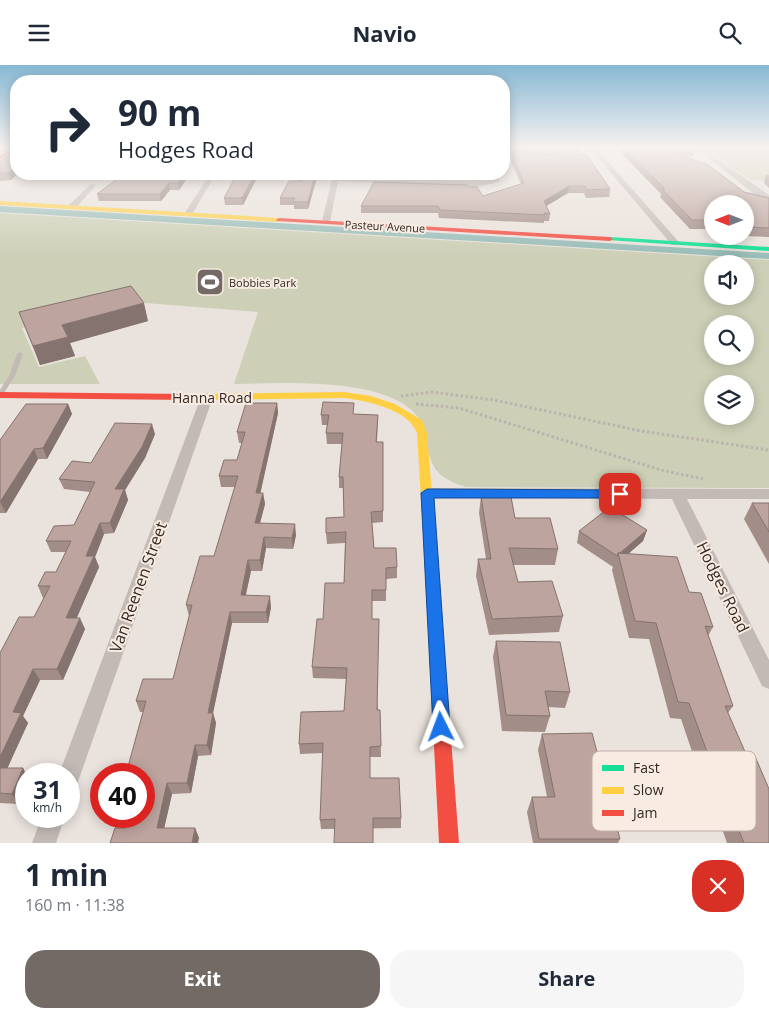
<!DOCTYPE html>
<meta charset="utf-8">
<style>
body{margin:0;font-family:"Open Sans",sans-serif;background:#f6f6f7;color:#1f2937;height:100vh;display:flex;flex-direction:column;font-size:19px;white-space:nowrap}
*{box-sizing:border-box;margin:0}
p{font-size:16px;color:#747a83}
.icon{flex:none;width:28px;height:28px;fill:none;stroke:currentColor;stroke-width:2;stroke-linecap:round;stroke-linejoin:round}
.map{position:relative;height:778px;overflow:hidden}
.side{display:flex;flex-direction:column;background:#fff;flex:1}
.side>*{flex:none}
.banner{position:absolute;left:10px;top:10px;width:500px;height:105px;border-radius:20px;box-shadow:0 2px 12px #0003;background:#fff;color:#1f2937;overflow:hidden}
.needle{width:32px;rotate:270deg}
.controls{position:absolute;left:704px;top:130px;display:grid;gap:10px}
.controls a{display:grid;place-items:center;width:50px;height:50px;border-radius:50%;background:#fff;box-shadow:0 2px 12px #0003;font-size:25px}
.speed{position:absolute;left:15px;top:698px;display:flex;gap:10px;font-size:25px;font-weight:700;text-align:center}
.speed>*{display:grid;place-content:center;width:65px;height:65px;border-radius:50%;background:#fff;box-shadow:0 2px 12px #0003;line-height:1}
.speed small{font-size:12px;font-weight:400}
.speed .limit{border:8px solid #d22;background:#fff;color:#111}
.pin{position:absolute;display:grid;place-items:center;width:42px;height:42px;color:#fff;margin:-21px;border-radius:10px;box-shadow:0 2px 8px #0006}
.me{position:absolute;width:55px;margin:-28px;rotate:357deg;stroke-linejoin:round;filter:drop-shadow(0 0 4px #0008)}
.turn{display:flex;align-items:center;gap:18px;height:105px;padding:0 25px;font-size:22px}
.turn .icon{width:65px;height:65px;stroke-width:2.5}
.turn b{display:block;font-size:35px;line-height:42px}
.round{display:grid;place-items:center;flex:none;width:52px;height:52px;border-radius:20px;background:#f6f6f7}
.summary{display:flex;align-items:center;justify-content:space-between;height:85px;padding:0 25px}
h1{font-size:30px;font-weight:700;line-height:38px}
.action{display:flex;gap:10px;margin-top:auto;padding:10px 25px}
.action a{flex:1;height:58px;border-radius:20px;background:#736965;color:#fff;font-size:20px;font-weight:700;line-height:58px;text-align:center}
.action a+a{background:#f6f6f7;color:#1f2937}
header{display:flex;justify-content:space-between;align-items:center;height:65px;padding:0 25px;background:#fff;font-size:22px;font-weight:700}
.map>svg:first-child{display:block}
</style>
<header><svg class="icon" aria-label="menu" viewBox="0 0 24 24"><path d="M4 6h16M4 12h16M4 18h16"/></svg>Navio<svg class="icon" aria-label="search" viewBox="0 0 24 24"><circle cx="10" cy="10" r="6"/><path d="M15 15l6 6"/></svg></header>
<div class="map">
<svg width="769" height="778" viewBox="0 0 769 778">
<rect width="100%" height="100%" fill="#eae2dc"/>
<path fill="#cdcfb6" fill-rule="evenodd" d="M704,82H769V116L750,115Z
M342,109H493L494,115L482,119L356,113Z
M0,148L769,195V423L466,422C432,411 433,402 423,370C422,365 421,356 418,352C388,311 280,318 234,319L258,247L133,237L22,263L39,302L85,291L100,319H0ZM712,199H745V231H712ZM712,259H745V291H712ZM712,319H745V351H712Z"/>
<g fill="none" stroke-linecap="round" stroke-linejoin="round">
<path fill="#99bdb8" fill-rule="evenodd" d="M0,141L769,188V194L0,147Z"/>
<path stroke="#bcb3ae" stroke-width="3" stroke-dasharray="2.5 2.5" stroke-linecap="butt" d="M401,331L432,327L494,335L641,366L769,385
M416,339L459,343L661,405L704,414"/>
<path fill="#c3bab6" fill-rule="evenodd" d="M20,287L23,289L15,311L2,331L0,332V325L9,311L17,289Z"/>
<path fill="#c3bab6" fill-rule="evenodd" d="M589,82H595L678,176V180H672Z
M695,82H701L769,130V135L754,129Z
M529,90L531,93L504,95V91Z
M210,109H216L191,151H185L184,149Z
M333,109H339V112L477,118L493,115V109H499V117L477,122L338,116L330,157L326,159L322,157Z
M91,119L96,120L75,144H69V140Z
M207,328L213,332L80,711L77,719L69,722V709H59L201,332Z
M427,423L769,424V434H687L769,595V624L762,621L672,434L422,432L420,428L422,424Z
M42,751H65L56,778H32Z"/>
<path fill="#16e098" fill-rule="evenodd" d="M610,172L769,182V186L608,175V173Z"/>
<path fill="#ffcf43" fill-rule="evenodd" d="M0,136L279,153L282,155L279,157L0,140Z
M344,327L371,331L395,339L422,355L427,368L435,466L434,469H424L423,466L417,368C408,344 367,336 344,333L189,335L184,332L189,329Z"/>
<path fill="#f24e42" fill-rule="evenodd" d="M13,82H16V84L0,95V91Z
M279,153L610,172L613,174L610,176L277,156L276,155Z
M0,327L189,329L194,332L189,335L0,333Z
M429,461L434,463L435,466L459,778H439L423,466L424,463Z"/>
</g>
<path fill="#a38d88" d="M504,82H580L579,88L508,89L505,86H504Z
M616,82H692L695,84L693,91H685L744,127L769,133V172L745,171V139H712V164H690L660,132L661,129L617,84Z
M11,89V115L0,116V97Z
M512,90L610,124L609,132L586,133L584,128H568L546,141L550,149L549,156H544V158L439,153L438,148H361V141L468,122L483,131L521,119L511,97Z
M57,109H190L179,125H170L161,136H99L97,129L121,111L58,112Z
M259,109L243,140H225L224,133Z
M296,109H318L308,144H294V140H280V133L299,116Z
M766,110H769V123L764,118Z
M19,247L148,256L70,278L75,291L40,300Z
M277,338L278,348L260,428H263L265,439L260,458L296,470L293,484L266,483L262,506H251L246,530L271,542L268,558H232L213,648L216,658L211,690L198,691L191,728L172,729L164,763H195L199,773L125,763L144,751L143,647H140L136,636L173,614L189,551L186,540L214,491L235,422H221L219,411L237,395L242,378H239L237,367Z
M68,339L72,349L47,394H38L6,448H0V375Z
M321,350H378L377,377H383V457L372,458L374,483L397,502V513L386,514V536H372V554L378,645H380L381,692H370V713L401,753V763L321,764L320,755L323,688L300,689L299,679L344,646L346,614L313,613L312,602L323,554L344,518L345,478L327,479L326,468L344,452L343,423H339V412L342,379H327L326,368L327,360H322Z
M155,369L145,393L125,425L128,435L114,468L104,469L95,492L99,502L76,553L85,564L63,615H40L23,651L28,658L7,703H23L26,709V722L19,739L0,738V588L34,552L45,533H43L38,521L56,507L66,487H51L46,476L74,460L90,427L64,424L59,414L91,398Z
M481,432L515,453L558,484L555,500H513L518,517L563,551L559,567L489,570L476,511L478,494H486L479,448Z
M752,438H769V499L744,454Z
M647,465L643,476L628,489L689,527L713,562L708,571L733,641L728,648L769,778H727L720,758H703L693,726L701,713L681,654L670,653L649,574L629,573L612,505L613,502L577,478L579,466Z
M496,576L570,627L565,643L548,642L550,651L545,667L502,666L493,592Z
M542,669L620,774L618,778H533L527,747L532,732H547L538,685Z"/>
<path fill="#84736f" d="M16,102V109H18L11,115L8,108Z
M184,109H190L179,125L178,118Z
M255,109H259L243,140L242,133Z
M315,109H318L308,144V137Z
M169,118L170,125L161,136L160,129Z
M569,121L568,128L543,143L544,136Z
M144,238L148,256L70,278L75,291L40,300L33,281L62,260Z
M277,338L278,348L258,439L256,428Z
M68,339L72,349L47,394L43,383Z
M152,359L155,369L145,393L125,425L128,435L114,468L110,458L115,424Z
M34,384L38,394L6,448L0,437Z
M263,428L265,439L257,469L255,458Z
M100,458L104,469L95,492L99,502L72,564L66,553L86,491Z
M295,459L296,470L293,484L292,473Z
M647,465L643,476L620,496L618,490Z
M264,472L266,483L262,506L260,495Z
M248,495L251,506L243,541L241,530Z
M270,531L271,542L268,558L266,547Z
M230,547L232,558L213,648L216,658L211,690L207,680L208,648Z
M80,553L85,564L63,615L57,604Z
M33,604L40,615L23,651L28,658L3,713L0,709V692L13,647Z
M195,680L198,691L191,728L187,718Z
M23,703L26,709V722L19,739L12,729Z
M167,718L172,729L162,773L157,763Z
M195,763L199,773L198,778H192Z"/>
<path fill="#bda49e" stroke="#84736f" d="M508,82H580L509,83Z
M622,82H692L695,84L667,85L708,100L744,127L769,133V163L745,162V139H712V155H692L662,124H665Z
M11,89H16V102L8,108H0V97Z
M586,89L610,124L587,125L585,121H569L544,136L550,149L544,148L545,150L440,145L438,141H361L374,117L467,120L468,122H477L483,131L524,118L512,90Z
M124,109H184L178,118H169L160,129H97Z
M237,109H255L242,133H224Z
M299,109H315L308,137H293L295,133H280L289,116H302Z
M131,221L144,238L62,260L68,272L33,281L19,247Z
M323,337L354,338L353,349L378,350L376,377H383V446L371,447L374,483H396L397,502L386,503V525H372V554H379L377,645H380L381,681L370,682V713H399L401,753H373V778H334L335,754L320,755L323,678L299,679L301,647L344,646L347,603L312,602L317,554H323L325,518H344L346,467L326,468V453L344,452L343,412H339L343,368H326L329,350H321Z
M246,338H277L256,428H263L255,458L295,459L292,473L264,472L260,495H248L241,530L270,531L266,547H230L208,648H213L207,680H195L187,718H167L157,763H195L192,778H110L115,763H125L128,751H144V709H126L146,636H136L143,614H173L192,540H186L200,491H214L238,411H219L224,395H237L245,367H237Z
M26,339H68L43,383L34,384L0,437V375Z
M115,358L152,359L142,382L115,424H124L110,458H100L86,491H94L66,553H80L57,604H33L13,647L21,648L0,692V588L19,552H34L50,521H38L45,507H56L71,476H46L54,461L74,460L95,417L59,414L72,396L91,398Z
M481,432H511L515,453H550L558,484L509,483L518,517L552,516L563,551L492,554L478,494H491Z
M752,438H769V467Z
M610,442L647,465L620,488H618L617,491L579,466Z
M618,488L677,492L689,527L701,528L713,562L705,561L733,641H725L746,689H754L769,724V778H744L730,743H714L702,711H716L689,638L678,637L656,558L635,556Z
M496,576L560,577L570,627L545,626L550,651L506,650Z
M592,668L620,774H539L532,732H555L542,669Z
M0,703H23L12,729L0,728Z"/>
<linearGradient id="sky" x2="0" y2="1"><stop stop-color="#88b8d5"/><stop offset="0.43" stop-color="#f6f2ef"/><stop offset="1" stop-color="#f6f2ef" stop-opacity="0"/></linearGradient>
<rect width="769" height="191" fill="url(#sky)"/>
<path fill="#1a73e8" stroke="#114b97" d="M427,424L620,425L626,429L620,433H434L450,662L447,667L441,670L435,667L433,662L421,428Z"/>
<defs>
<g id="stadium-square" transform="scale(1.4375)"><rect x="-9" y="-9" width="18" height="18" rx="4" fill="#736965" stroke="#f8ece2"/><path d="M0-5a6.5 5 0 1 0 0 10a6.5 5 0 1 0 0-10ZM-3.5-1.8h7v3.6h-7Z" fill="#fff"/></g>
</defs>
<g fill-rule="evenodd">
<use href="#stadium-square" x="210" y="217"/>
</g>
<g text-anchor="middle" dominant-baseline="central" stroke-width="4" stroke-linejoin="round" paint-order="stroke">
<g font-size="11" fill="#332825" stroke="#f8ece2">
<text transform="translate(385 161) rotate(3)">Pasteur Avenue</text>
</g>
<g font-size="11" fill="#332825" stroke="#f8ece2" text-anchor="start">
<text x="229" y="217">Bobbies Park</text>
</g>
<g font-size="14" fill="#332825" stroke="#f8ece2">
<text x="212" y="332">Hanna Road</text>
</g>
<g font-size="16" fill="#332825" stroke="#f8ece2">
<text transform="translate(138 522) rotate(-70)">Van Reenen Street</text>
<text transform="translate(723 522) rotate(64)">Hodges Road</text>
</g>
</g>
<rect x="592" y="686" width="164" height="80" rx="8" fill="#f8ece2" stroke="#bdb1a9" stroke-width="1"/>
<rect x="602" y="700" width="22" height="6" fill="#16e098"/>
<rect x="602" y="722" width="22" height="7" fill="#ffcf43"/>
<rect x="602" y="745" width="22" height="6" fill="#f24e42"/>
<g font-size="14" fill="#332825">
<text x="633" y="708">Fast</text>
<text x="633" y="730">Slow</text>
<text x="633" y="753">Jam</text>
</g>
</svg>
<div class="controls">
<a><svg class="needle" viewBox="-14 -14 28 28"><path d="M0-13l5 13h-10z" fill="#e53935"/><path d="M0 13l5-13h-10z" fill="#747a83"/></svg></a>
<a><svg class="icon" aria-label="sound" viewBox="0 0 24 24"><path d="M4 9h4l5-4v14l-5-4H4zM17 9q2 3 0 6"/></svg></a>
<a><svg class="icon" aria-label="search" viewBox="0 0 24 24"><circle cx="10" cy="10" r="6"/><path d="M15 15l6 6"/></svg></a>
<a><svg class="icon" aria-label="layers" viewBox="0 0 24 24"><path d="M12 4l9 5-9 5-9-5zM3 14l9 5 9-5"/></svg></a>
</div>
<div class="speed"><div>31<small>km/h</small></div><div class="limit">40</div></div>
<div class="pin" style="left:620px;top:429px;background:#d93025"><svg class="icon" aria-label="arrive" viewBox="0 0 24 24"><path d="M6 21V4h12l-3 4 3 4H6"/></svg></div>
<svg class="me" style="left:441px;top:662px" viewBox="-20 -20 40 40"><path d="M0-17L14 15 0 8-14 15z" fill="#1a73e8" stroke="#fff" stroke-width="4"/></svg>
<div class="banner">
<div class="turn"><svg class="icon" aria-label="right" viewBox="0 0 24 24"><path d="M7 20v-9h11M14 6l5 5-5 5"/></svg><div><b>90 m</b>Hodges Road</div></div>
</div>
</div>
<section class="side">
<div class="summary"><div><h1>1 min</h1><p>160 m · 11:38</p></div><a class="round" style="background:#d93025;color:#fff"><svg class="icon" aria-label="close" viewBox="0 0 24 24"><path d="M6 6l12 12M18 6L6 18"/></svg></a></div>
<div class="action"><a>Exit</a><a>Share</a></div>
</section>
